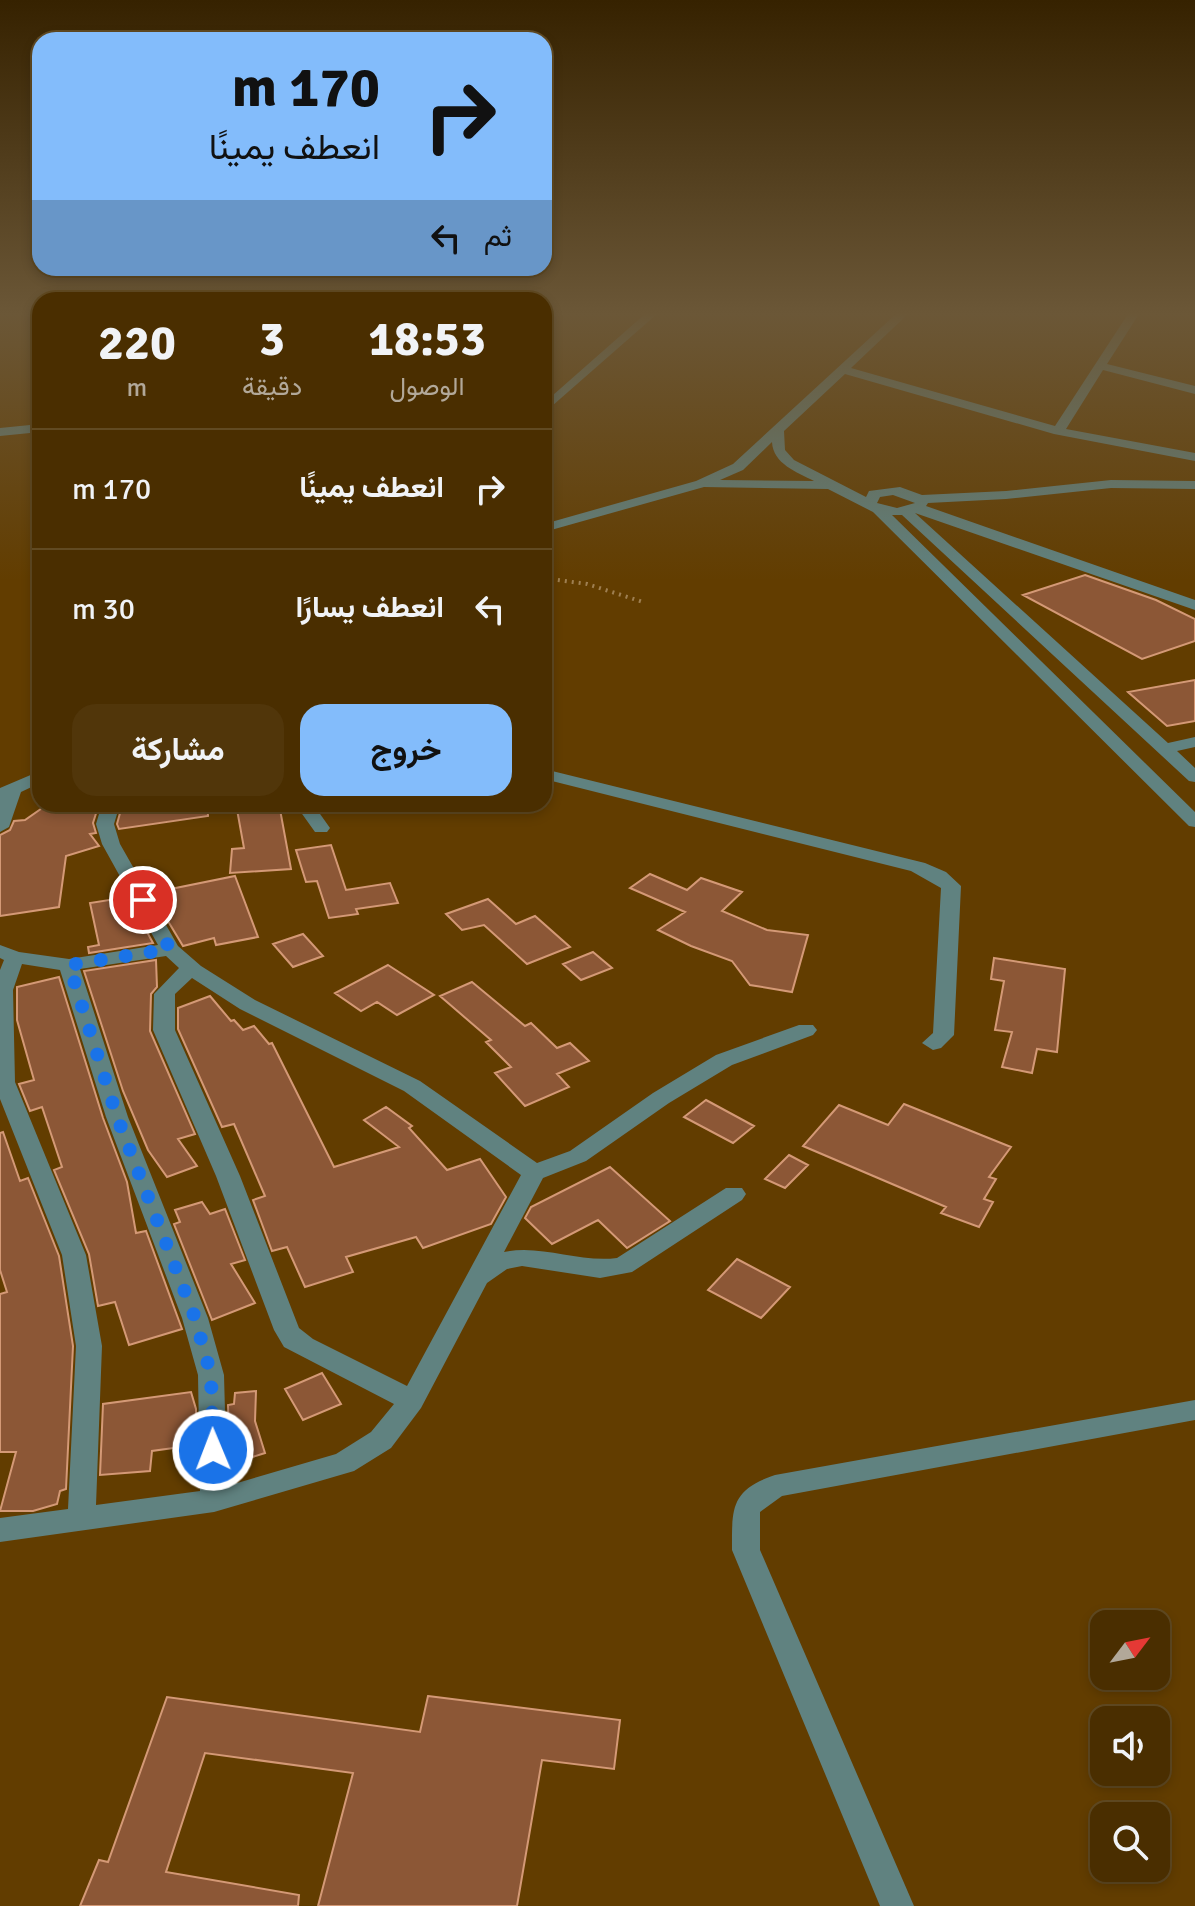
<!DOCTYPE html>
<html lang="ar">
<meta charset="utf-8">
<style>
body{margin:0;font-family:Signika,Vazirmatn,sans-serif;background:#51360a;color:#f1f3f6;direction:rtl;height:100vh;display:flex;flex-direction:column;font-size:30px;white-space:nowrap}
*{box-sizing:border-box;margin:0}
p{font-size:26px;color:#b2a899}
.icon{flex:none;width:44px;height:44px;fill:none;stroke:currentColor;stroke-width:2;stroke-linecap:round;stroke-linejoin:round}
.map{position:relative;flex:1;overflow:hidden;direction:ltr}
.side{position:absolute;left:32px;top:292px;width:520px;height:520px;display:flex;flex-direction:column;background:#4a2e00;border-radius:24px;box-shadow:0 4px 12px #0003,0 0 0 2px #614a22;direction:rtl}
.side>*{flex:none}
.banner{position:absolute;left:32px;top:32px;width:520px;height:244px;border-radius:24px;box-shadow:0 4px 12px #0003,0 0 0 2px #614a22;direction:rtl;background:#83bcfb;color:#111;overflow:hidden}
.needle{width:52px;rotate:58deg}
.buttons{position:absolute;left:1090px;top:1610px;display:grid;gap:16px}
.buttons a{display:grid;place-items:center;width:80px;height:80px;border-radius:16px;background:#4a2e00;box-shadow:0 4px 12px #0003,0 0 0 2px #614a22;font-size:40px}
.pin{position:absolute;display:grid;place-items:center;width:68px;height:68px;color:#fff;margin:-34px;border:4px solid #fff;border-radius:50%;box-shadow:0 2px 8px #0007}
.me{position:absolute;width:88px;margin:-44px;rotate:359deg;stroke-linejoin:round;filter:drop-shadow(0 0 6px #0008)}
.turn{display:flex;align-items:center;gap:28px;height:168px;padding:0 40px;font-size:36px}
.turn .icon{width:104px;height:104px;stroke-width:2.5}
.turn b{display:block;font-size:56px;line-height:68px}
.then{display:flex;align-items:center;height:76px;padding:0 40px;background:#0003;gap:16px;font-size:30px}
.eta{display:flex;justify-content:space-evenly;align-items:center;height:136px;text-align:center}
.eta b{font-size:48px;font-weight:700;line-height:56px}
.button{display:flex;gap:16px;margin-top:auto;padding:16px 40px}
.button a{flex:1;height:92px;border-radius:24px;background:#83bcfb;color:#111;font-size:32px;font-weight:700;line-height:92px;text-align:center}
.button a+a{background:#51360a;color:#f1f3f6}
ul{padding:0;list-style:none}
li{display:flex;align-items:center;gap:24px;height:120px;padding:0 40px;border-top:2px solid #614a22}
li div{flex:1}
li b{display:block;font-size:30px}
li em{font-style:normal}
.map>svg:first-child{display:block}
</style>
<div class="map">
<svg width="1195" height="1906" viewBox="0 0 1195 1906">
<rect width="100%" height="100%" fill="#623d00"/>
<path fill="#8c5736" stroke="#d49976" stroke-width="2" d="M1085,575L1156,600L1195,619V641L1142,659L1023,595Z
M1195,680V721L1167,726L1128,692Z
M48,804H99L93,823L96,833L90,834L99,846L66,856L59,907L0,916V835L10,830L14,821L25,820Z
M139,804H207L208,816L119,829L117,824L122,806Z
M236,804H279L291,869L230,873L232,849L244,848Z
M331,845L346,890L390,883L398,903L356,909L358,914L329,918L317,881L306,882L296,850Z
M650,874L687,890L701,878L742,892L722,911L767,930L808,935L792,992L750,985L732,961L691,946L658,930L685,912L630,888Z
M235,876L258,937L216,945L214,938L183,946L151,893Z
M128,897L153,943L89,953L88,947L99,945L90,903Z
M488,899L516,924L535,916L570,947L527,964L484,925L462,930L446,914Z
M303,934L323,956L293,967L273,944Z
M593,952L612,968L581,980L563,964Z
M994,958L1065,969L1057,1052L1037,1049L1032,1073L1002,1067L1012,1032L995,1030L1004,981L991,979Z
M156,960L157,987L151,994L150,1031L195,1134L178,1139L197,1166L167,1177L148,1150L123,1091L84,971Z
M388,965L434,995L397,1015L377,1002L361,1011L335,993Z
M59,977L103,1118L127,1182L136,1233L146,1231L182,1329L129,1345L115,1302L98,1306L89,1254L54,1170L62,1167L42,1107L30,1111L19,1084L34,1080L17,1020V987Z
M472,982L525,1026L531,1023L557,1048L570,1043L589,1061L557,1074L569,1087L525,1106L495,1073L511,1067L486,1042L491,1040L440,996Z
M210,996L231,1021L234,1020L243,1030L254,1026L269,1044L272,1043L334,1167L399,1147L364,1120L386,1107L412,1126L409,1128L447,1170L480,1159L506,1197L491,1224L423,1248L416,1237L346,1257L353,1272L305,1287L287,1247L272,1251L253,1200L265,1196L234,1124L222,1127L178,1029V1008Z
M706,1100L754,1126L733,1143L684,1117Z
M904,1104L1011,1147L989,1177L996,1179L984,1199L993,1202L979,1227L941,1213L946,1207L803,1146L839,1105L888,1125Z
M3,1132L20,1181L28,1178L59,1256L73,1346L66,1489L60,1491L57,1504L33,1511H0L16,1452H0V1294L7,1292L0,1270V1133Z
M789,1155L808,1165L785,1188L765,1179Z
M610,1167L670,1221L627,1248L598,1220L552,1244L525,1218L531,1207Z
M202,1202L210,1214L225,1209L245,1260L231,1264L255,1303L212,1320L174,1224L180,1222L175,1210Z
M737,1259L790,1287L761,1318L708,1290Z
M322,1373L341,1404L303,1420L285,1389Z
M256,1391L255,1421L265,1453L237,1462L229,1441L228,1405L234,1404L235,1393Z
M191,1392L196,1409V1445L152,1451L150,1471L100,1475L103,1404Z
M428,1696L620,1720L614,1769L542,1760L517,1906H318L353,1773L205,1753L166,1872L299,1895L298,1906H80L99,1860L108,1862L167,1697L420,1732Z"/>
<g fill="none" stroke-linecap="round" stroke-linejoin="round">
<path stroke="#9e7f51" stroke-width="4" stroke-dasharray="2 5" stroke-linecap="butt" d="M544,578L587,584L643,602"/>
<path fill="#608280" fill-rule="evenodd" d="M645,314H657L544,413V403Z
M896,314H908L851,368L1055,426L1128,314H1139L1107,364L1195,386V394L1103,370L1066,429L1195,453V461L1054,434L845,374L784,431L785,450L794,460L866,497L869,491L900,487L922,495L1006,491L1111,480L1195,481V489L1111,488L1006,499L928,503L926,506L1195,600V610L915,513L1168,743L1195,737V747L1177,751L1195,768V782L1189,781L902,515H892L1195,812V827L1189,826L873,512L828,489L704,487L544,532V524L696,481L733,464ZM772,442C773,464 797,472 814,481L720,480L743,470ZM893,495L915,503L897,508L877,503L880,497Z
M40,424V432L0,436V428Z
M544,769L925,863L946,872L961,886L954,1035L941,1048L933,1050L922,1043L933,1033L941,888L911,871L544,779Z
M40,771V783L21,792L9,827L0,832V788Z
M102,804H120L114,824L120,844L178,946L201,966L255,1000L420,1081L537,1163L570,1151L653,1093L716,1055L799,1025H813L817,1030L813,1035L732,1065L669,1103L586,1161L543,1178L504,1252C541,1244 579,1263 617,1258L726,1188H742L746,1194L742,1200L632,1272L600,1278L522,1266L507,1269L487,1283L421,1408L391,1448L354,1471L214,1512L0,1542V1518L68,1509L76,1346L62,1255L0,1099V970L4,960L0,958V945L19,952L69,959L158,945L102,844L96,824ZM166,956L179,968L154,994L153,1030L216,1176L274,1330L284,1347L394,1404L371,1432L336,1454L227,1486L224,1375L208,1318L128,1117L80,969ZM22,964L60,970L106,1117L182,1318L198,1375L200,1491L96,1505L102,1346L86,1255L15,1082L13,990ZM192,978L240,1009L404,1091L521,1175L407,1386L313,1339L299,1328L240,1176L175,1030V994Z
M295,804H313L330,828L327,832H315Z
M1195,1400V1420L782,1496L760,1512V1550L914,1906H880L732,1550C732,1509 730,1490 775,1475Z"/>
</g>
<linearGradient id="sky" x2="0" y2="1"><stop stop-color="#362200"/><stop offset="0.54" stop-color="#6b5737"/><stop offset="1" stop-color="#6b5737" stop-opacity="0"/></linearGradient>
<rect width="1195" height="581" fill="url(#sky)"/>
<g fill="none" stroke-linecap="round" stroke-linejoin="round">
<path stroke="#1a73e8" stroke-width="14" stroke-dasharray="0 25.2" d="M143,900L170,949L69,965L117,1117L195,1318L211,1375L213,1450"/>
</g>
</svg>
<div class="buttons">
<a><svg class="needle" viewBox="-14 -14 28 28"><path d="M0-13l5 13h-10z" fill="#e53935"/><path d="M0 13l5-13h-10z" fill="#b2a899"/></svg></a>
<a><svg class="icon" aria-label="sound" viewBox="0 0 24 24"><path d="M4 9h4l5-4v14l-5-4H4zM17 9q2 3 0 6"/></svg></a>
<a><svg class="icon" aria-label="search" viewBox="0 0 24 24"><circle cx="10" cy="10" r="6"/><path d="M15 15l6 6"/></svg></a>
</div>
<div class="pin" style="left:143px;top:900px;background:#d93025"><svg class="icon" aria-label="arrive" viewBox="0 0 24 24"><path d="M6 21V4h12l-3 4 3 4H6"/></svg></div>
<svg class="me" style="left:213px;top:1450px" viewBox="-20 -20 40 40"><circle r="17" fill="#1a73e8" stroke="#fff" stroke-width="3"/><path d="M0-11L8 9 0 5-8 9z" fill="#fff"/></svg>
<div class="banner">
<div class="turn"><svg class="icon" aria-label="right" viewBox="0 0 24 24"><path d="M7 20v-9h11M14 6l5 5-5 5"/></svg><div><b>170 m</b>انعطف يمينًا</div></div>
<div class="then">ثم<svg class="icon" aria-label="left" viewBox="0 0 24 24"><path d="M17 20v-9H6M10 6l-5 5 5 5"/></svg></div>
</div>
<section class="side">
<div class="eta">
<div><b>18:53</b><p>الوصول</p></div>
<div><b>3</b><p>دقيقة</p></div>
<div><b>220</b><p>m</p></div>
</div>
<ul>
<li><svg class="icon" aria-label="right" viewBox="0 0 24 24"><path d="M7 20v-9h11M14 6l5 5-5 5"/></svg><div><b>انعطف يمينًا</b></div><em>170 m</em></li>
<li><svg class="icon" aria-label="left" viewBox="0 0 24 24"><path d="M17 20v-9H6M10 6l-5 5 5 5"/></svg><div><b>انعطف يسارًا</b></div><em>30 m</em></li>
</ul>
<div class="button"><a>خروج</a><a>مشاركة</a></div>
</section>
</div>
